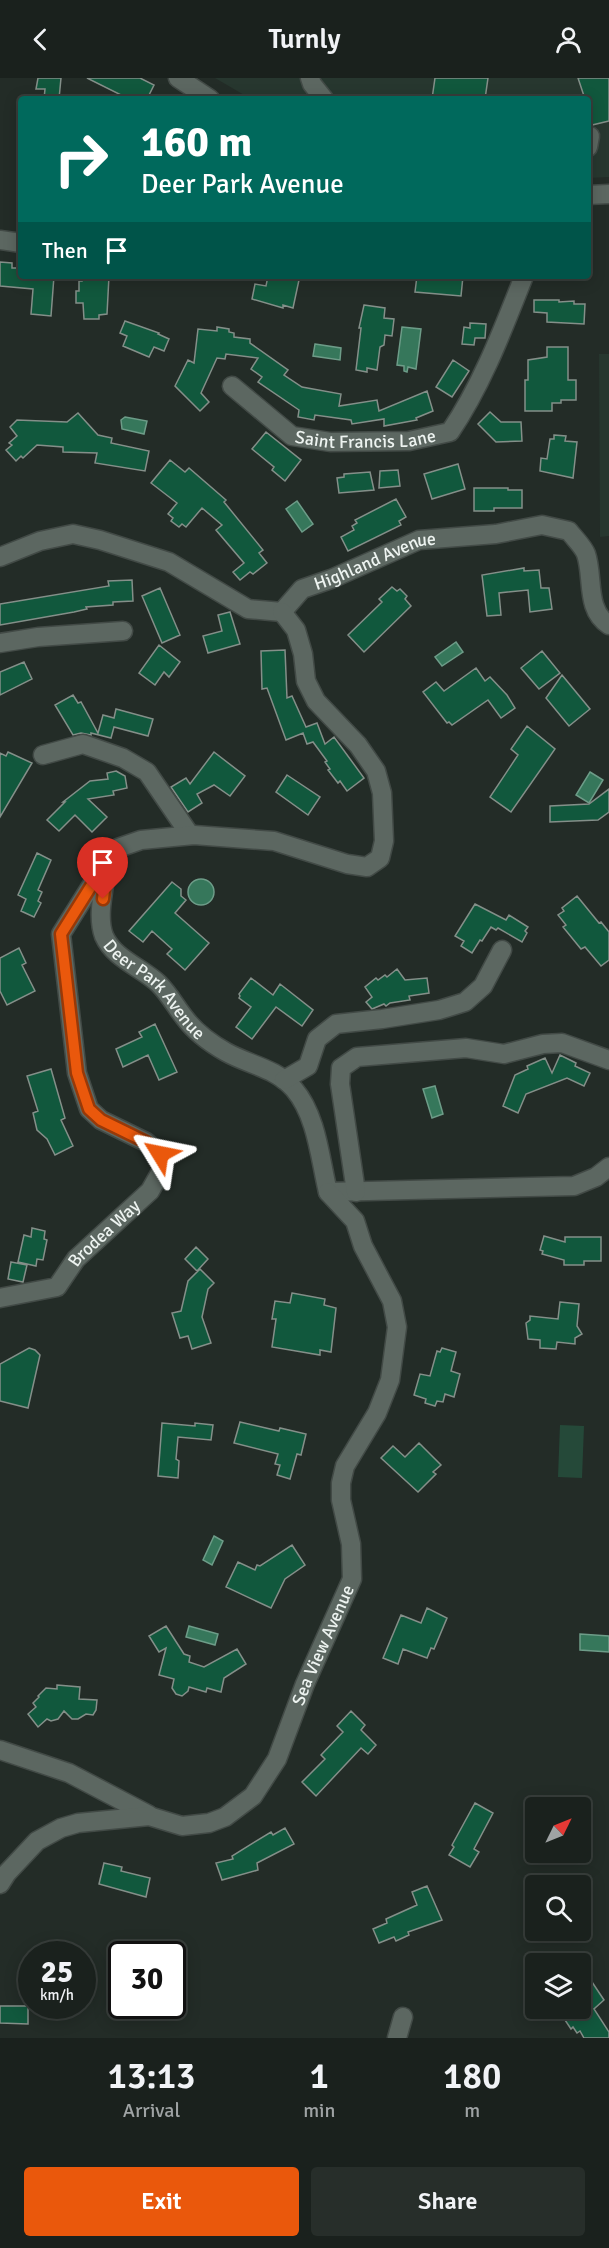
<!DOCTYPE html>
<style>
body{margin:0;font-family:Signika,sans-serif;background:#272e2a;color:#f1f3f6;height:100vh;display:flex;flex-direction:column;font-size:22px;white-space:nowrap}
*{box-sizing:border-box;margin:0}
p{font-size:20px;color:#9fa3a4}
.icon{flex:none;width:33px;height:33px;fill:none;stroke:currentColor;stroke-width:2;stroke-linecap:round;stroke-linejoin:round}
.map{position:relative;height:1960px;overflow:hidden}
.sheet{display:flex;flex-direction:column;background:#1a211d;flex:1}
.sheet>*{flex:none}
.banner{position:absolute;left:18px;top:18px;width:573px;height:183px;border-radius:6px;box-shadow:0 3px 15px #0003,0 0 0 2px #383e3b;background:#00695c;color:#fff;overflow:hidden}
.needle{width:39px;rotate:47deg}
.buttons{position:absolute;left:525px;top:1719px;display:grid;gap:12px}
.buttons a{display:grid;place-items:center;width:66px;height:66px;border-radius:6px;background:#1a211d;box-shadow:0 3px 15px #0003,0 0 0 2px #383e3b;font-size:30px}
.speed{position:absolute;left:18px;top:1863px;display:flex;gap:12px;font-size:30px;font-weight:700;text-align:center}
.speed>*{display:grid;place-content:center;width:78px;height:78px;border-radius:50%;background:#1a211d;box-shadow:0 3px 15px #0003,0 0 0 2px #383e3b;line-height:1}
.speed small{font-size:15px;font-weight:400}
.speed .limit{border:3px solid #111;border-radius:9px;background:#fff;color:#111}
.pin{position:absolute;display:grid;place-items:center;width:51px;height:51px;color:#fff;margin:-62px -26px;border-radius:50% 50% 50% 0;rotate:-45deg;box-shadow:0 0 6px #0007}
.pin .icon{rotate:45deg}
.me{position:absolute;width:66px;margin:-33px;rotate:305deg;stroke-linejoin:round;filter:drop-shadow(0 0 4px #0008)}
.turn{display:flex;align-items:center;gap:21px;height:126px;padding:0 24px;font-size:27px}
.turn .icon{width:78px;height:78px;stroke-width:2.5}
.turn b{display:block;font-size:42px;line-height:51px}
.then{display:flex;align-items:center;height:57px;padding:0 24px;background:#0003;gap:12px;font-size:22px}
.eta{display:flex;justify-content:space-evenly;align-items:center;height:102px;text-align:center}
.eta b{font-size:36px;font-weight:600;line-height:42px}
.button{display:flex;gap:12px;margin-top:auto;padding:12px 24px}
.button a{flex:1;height:69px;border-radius:6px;background:#ea580c;color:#fff;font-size:24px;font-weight:600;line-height:69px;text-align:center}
.button a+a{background:#272e2a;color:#f1f3f6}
header{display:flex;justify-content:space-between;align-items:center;height:78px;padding:0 24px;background:#1a211d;font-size:27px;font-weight:600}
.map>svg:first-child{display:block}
</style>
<header><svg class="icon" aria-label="back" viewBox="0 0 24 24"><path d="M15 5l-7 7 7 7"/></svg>Turnly<svg class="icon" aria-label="person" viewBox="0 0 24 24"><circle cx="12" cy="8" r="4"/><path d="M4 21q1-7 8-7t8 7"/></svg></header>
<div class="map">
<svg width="609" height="1960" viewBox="0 0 609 1960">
<rect width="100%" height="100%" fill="#232c27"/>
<path fill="#27372f" d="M215,0H609V99L588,100V21H251Z
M599,276H609V458L600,459Z"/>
<path fill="#254939" d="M560,1347L584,1348L582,1400L558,1399Z"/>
<path fill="#36775b" stroke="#6d9c88" stroke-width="1.5" d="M402,249L421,251L416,291L408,289L407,294L404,293V288L397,287Z
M315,266L341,270L340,282L313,278Z
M125,339L147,343L144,356L122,351L121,342Z
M297,423L313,446L302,454L286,431Z
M456,564L463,574L442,588L435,579Z
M590,694L603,702L589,725L576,717Z
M188 814a13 13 0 1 1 26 0a13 13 0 1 1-26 0Z
M435,1008L443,1036L432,1040L423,1011Z
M214,1458L223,1463L212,1487L203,1482Z
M189,1548L218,1556L215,1567L186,1559Z
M580,1556L609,1558V1574L580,1572Z"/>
<path fill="#11583d" stroke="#848f89" stroke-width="1.5" d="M38,0H61L59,21H44L45,11H36Z
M87,0H140L154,7L147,21H129Z
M435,0H488L485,21H432Z
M578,0H609V43L592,47L588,33V21H585Z
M0,184L12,185V190H21V198H54L51,238L31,236L33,211L0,208Z
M82,198H109L107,236L99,237V241H84L83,225H76V213H79V203H82Z
M268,198H297L296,202H299L293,230L283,227V230L252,221L255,206L266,208Z
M417,198H463L461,218L415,214Z
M534,222H559V224L574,223V226H585L584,246L547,244V235L534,234Z
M364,227L385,230L384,240L394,241L392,258L385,257L384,267L380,269L377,292L367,290V294L356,292L361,250H359Z
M125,243L159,255L158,256L169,261L164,273L154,269L149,279L123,268L127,258L120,255Z
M470,245L486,246L485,260H475L474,267L462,266L464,249L470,250Z
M217,249L229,251V254L234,255V259L250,261V265L288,292L284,297L302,309L341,316L339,328L377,322L379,333L427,313L433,333L416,340L417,342L384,348V341L352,346L351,342L315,337L314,342L298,339L299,332L258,304L262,299L251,291L258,280L226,276L225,281L217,280L201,315L209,324L200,333L175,308L188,282L194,285L198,251L217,253Z
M547,269H568V302H576V322H561V325H552V333H525V302H528V282L547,279Z
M453,282L469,293L452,319L436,309Z
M490,334L501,344H521L522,363L496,364L478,346Z
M78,335L98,357L112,360L111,365L149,373L145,393L95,385L97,375L63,374V369L37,367L23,380L21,378L16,383L6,372L12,367L9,365L17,358L10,349L17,342L67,344Z
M266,354L301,382L285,403L272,392L274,389L252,371Z
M554,357L566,358L565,363L577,364L573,400L540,393L541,380L547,381L550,361H554Z
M170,382L185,394L189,390L226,422L224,424L263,472L259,475L267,485L253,496L250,494L240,502L233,494L244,485L216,452L222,447L202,430L186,449L182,446L179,449L171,443L173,440L168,436L177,425L151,405Z
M458,386L465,411L432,421L424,396Z
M398,392L400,408L379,410L380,393Z
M370,394L374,412L339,415L337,400L344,399V396Z
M474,410H508V412H522V430H494V433H474Z
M396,421L406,439L399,443L401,447L348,473L341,459L354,452L352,448L357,445L355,442Z
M524,490V493L539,492L541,510H549L552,531L530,534L528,512L499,515L501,537L487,538L482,497Z
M132,502L133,523L113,524V527L86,529L87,531L74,534L0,547V526L109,508L108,503Z
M392,509L397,513L400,511L407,518L405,521L411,528L364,574L348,557L382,524L379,521Z
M160,510L180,557L162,565L142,518Z
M230,534L240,566L208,575L203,558L222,553L218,537Z
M159,567L180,584L169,599L164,594L155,607L139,595Z
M285,572L287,620L292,618L306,649L317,645L325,666L334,659L364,700L347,713L340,703L338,705L328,692L330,691L325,684L327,683L313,664L307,666L303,655L286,662L267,610L262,611L261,573Z
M542,573L560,595L539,611L521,590Z
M24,584L32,601L0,617V594Z
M476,590L485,603L490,599L507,617L515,630L501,640L488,622L452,647L449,644L447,645L423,614L436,604L444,613Z
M562,597L590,631L569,648L546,620Z
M73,617L78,625L81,624L98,655L103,637L114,640L116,631L153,641L148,658L114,649L111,660L91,655V657L81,655L73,657L55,627Z
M527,648L555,671L511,734L490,719L518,677L511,671Z
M8,674L32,685L0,739V675L6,678Z
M214,674L245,698L230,718L214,707L197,716L202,725L188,734L171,709L186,700L190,706Z
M116,693L125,698L127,710L113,713L114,717L88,721L107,739L92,754L75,737L59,753L47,742L65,724H63L90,703L108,701L107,695Z
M287,697L320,719L308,737L276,714Z
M609,711V734L598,742L550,744V728L589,726Z
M37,775L51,782L38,812L42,814L38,823L41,825L34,839L21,833L26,821L18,817Z
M172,804L181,811V818L186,822L175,835L209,865L185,892L167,876L172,871L152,853L143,864L129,853Z
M577,818L599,845L601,844L609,854V882L601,888L585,869L581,871L563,849L566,847L558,837L564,833L562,830Z
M475,826L506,842L509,837L528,849L525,853L527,855L522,864L498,850L496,852L491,849L482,863L480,862L472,875L461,868L464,863L455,858Z
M19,870L26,885L22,887L35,913L7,927L0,913V880Z
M397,891L405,902L427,900L429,915L409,918L410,922L390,925L386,928L384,926L372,931L366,924L372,919L365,909L376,900L378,902L385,897L387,899Z
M251,900L273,917L280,906L313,932L302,948L276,929L252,961L236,949L251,929L239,920L240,918L239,916Z
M155,946L177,994L159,1002L148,977L123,989L116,971L142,959L139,954Z
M560,977L576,985L575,988L590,995L584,1008L567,1000L526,1016L518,1035L503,1028L515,997L528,991L527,988L545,980L552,995Z
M51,991L65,1040L61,1042L73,1068L55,1077L47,1061L37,1052L33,1035L38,1033L27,998Z
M32,1150L45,1153L44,1161L47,1162L43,1182L37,1181L36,1188L18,1184L24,1157L31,1159Z
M544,1158L565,1164V1159H601V1183H584V1187H564V1182L542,1176L543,1173L540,1172Z
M196,1169L208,1181L197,1193L185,1181Z
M11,1184L27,1187L23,1204L8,1201Z
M200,1191L214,1205L208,1211L202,1239L211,1265L192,1271L188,1258L180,1260L172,1235L181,1233L188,1203Z
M292,1215L325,1221L324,1227L336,1230L331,1274L320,1272V1277L272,1269L276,1241H272L275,1223L290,1225Z
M560,1224L579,1226L577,1248L582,1256L575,1260V1266L557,1264L556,1271L540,1270V1262L528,1261L526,1245L530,1242V1238L558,1241Z
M29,1270L35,1272L40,1277L28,1330L0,1323V1286Z
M442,1270L456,1274L451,1293L460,1296L454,1319L445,1316L443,1324L437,1323L435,1328L425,1325L426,1321L414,1317L420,1296L430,1298L437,1273L440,1274Z
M240,1344L279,1353L280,1350L306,1356L301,1377L297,1376L290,1401L277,1397L280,1387L275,1386L278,1376L234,1365Z
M162,1345L195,1348V1345L213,1347L211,1362L178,1359L176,1381L179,1383L178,1400L158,1398Z
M419,1365L441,1387L433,1394L436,1396L418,1414L381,1380L393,1368L405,1379Z
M292,1467L305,1487L285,1501L271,1530L226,1509L238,1484L255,1492L257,1487L260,1488Z
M427,1530L447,1540L434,1571L431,1570L427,1580L403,1571L398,1586L383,1580L401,1537L421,1545Z
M166,1548L184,1576L190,1578L189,1584L204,1589L237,1571L246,1586L224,1600L221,1614L207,1610L206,1614L189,1609L188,1613L182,1618L176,1616L172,1610L174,1601L159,1597L166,1570L159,1574L149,1558Z
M57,1607L80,1609L79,1621L97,1622L96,1632L93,1637L86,1636L78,1641H72L64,1633L58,1641L51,1643L47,1641L38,1649L28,1636L36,1629L33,1625L39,1619L38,1618L46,1610L57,1611Z
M351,1633L365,1647L361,1652L376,1667L368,1676L361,1670L316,1718L302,1704L325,1681L321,1677L343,1654L337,1648Z
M475,1725L493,1735L474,1771L479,1774L470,1789L449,1777L454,1769L452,1767Z
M285,1750L294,1766L257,1785L258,1792L222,1802L216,1785L233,1781L232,1778L271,1754L273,1757Z
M104,1785L122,1789L121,1793L150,1800L146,1819L99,1806Z
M427,1808L442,1842L408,1854L409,1857L396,1863L394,1859L379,1865L373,1851L387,1845L386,1841L417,1827L412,1814Z
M590,1901L604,1922L594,1931L609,1954V1960H584L580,1953L577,1955L573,1949L571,1951L557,1930H580V1907Z
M0,1928H28V1946L0,1945Z"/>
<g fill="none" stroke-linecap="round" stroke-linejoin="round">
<g stroke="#424a46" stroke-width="21">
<g id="minor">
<path d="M178,0L210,21"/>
<path d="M310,0L312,6L324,21"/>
<path d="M588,69L590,58"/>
<path d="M588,117L609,116"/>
<path d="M0,162L21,165"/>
<path id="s1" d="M232,308L292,358L330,364L409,363L450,354C482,307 503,251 524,198"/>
<path id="s2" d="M0,479L40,463L73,456L100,462L169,484L248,531L282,534L302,511L331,501L419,462L496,456L542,447L569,453C574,460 583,468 586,476C594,499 585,532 609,547"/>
<path d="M0,565L38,559L123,553"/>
<path d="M43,677L83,666L123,680L147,694L190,757"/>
<path id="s3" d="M107,786C105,808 96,837 104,858C114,881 143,890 159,906C169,916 176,929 184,939C195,954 210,965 226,974C249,987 276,990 294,1011C317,1038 320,1081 328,1114L574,1108L596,1099L609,1089"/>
<path d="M284,1002L308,988L317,961L336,946L382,941L439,932L465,924L483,908L502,872"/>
<path d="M356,1114L340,1006L341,990L357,979L466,970L504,976L543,966L562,965L609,982"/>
<path id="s4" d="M0,1220L57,1209L76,1181L150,1113L163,1090L160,1076L146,1064L101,1042L89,1031L77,995L61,856L108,781L118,770L141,762L194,757L274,763L347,786L367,789L380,780L384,763L382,715L376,693L358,667L316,623L306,603L303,576L296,552L282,534"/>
<path d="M0,1672L69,1695L149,1737"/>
<path id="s5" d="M0,1806L7,1795L37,1763L61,1750L78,1745L149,1738L182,1748L209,1745L225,1739L253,1718L277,1681L305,1606L352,1501L351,1466L341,1422V1405L345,1388L377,1335L390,1302L397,1249L392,1223L363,1168L355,1143L328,1114"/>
<path d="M397,1960L403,1939"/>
</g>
</g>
<use href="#minor" stroke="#5c6761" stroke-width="18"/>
</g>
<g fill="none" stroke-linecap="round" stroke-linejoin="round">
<g stroke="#983908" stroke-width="15">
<path id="route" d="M103,821L108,781L61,856L77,995L89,1031L101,1042L146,1064L160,1076"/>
</g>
<use href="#route" stroke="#ea580c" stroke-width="10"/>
</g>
<g text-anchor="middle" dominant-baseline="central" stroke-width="5" stroke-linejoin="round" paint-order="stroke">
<g font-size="18" fill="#edf3f0" stroke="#19221e">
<text stroke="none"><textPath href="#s1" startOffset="152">Saint Francis Lane</textPath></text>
<text stroke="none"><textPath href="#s2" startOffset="412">Highland Avenue</textPath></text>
<text stroke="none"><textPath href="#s3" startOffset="147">Deer Park Avenue</textPath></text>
<text stroke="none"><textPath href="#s4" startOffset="130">Brodea Way</textPath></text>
<text stroke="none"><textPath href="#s5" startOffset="454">Sea View Avenue</textPath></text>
</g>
</g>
</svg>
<div class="buttons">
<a><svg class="needle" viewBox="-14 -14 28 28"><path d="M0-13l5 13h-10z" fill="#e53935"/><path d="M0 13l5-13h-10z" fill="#9fa3a4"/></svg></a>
<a><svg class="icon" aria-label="search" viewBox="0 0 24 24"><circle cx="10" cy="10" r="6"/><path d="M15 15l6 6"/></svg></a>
<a><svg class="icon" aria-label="layers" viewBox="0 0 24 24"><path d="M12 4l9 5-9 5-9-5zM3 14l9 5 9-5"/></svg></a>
</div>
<div class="speed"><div>25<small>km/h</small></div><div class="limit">30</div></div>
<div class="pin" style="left:103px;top:821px;background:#d93025"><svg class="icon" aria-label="arrive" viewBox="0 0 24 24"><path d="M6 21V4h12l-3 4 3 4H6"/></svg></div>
<svg class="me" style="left:160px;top:1076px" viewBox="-20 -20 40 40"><path d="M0-17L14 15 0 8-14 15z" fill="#ea580c" stroke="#fff" stroke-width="4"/></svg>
<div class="banner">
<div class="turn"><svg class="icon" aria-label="right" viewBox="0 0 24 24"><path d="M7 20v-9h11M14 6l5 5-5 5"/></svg><div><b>160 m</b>Deer Park Avenue</div></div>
<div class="then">Then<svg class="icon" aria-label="arrive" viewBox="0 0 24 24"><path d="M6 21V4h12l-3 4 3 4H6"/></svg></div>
</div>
</div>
<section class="sheet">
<div class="eta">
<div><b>13:13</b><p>Arrival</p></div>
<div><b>1</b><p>min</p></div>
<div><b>180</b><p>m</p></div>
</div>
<div class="button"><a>Exit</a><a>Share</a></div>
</section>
